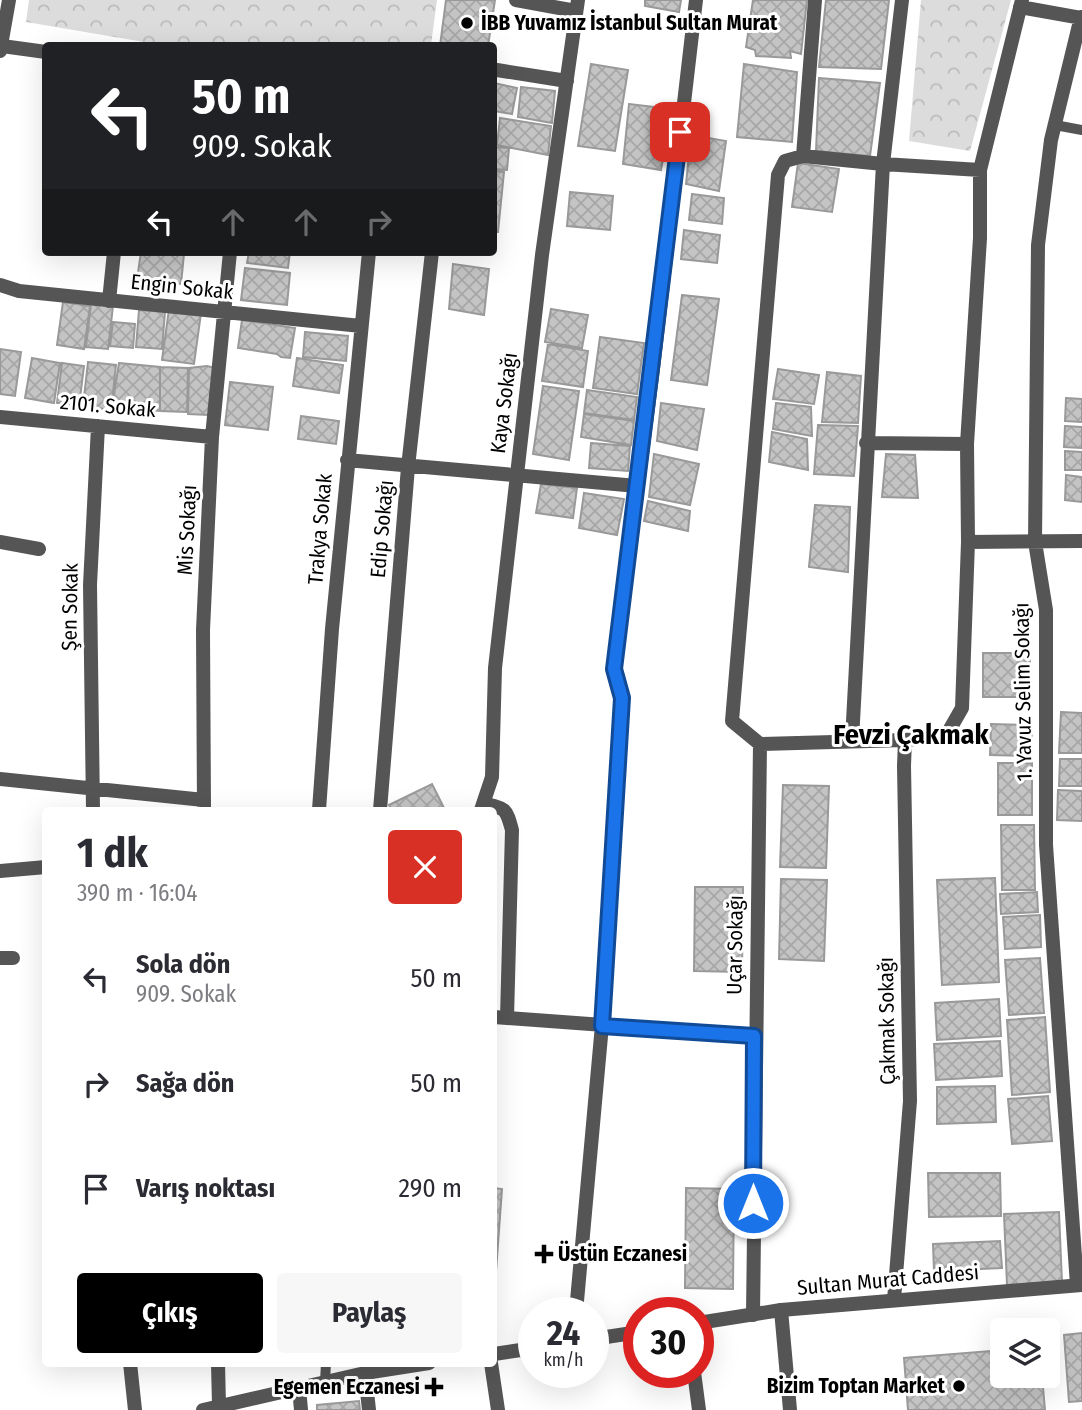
<!DOCTYPE html>
<html lang="tr">
<meta charset="utf-8">
<style>
body{margin:0;font-family:"Fira Sans Condensed",sans-serif;background:#f7f7f7;color:#2b2b33;height:100vh;display:flex;flex-direction:column;font-size:26px;white-space:nowrap}
*{box-sizing:border-box;margin:0}
p{font-size:23px;color:#7c7c81}
.icon{flex:none;width:38px;height:38px;fill:none;stroke:currentColor;stroke-width:2;stroke-linecap:round;stroke-linejoin:round}
.map{position:relative;flex:1;overflow:hidden}
.sheet{position:absolute;left:42px;top:807px;width:455px;height:560px;display:flex;flex-direction:column;background:#fff;border-radius:7px;box-shadow:0 7px 28px #0002}
.sheet>*{flex:none}
.top-card{position:absolute;left:42px;top:42px;width:455px;height:214px;border-radius:7px;box-shadow:0 7px 28px #0002;background:#202124;color:#fff;overflow:hidden}
.tools{position:absolute;left:990px;top:1318px;display:grid;gap:14px}
.tools a{display:grid;place-items:center;width:70px;height:70px;border-radius:7px;background:#fff;box-shadow:0 7px 28px #0002;font-size:35px}
.speed{position:absolute;left:518px;top:1297px;display:flex;gap:14px;font-size:35px;font-weight:700;text-align:center}
.speed>*{display:grid;place-content:center;width:91px;height:91px;border-radius:50%;background:#fff;box-shadow:0 7px 28px #0002;line-height:1}
.speed small{font-size:18px;font-weight:400}
.speed .limit{border:10px solid #d22;background:#fff;color:#111}
.pin{position:absolute;display:grid;place-items:center;width:60px;height:60px;color:#fff;margin:-30px;border-radius:14px;box-shadow:0 4px 10px #0006}
.me{position:absolute;width:77px;margin:-38px;rotate:0deg;stroke-linejoin:round;filter:drop-shadow(0 0 5px #0008)}
.turn{display:flex;align-items:center;gap:24px;height:147px;padding:0 35px;font-size:32px}
.turn .icon{width:91px;height:91px;stroke-width:2.5}
.turn b{display:block;font-size:49px;line-height:60px}
.lanes{display:flex;align-items:center;height:66px;padding:0 35px;background:#0003;justify-content:center;gap:35px;direction:ltr}
.lanes .off{opacity:.35}
.round{display:grid;place-items:center;flex:none;width:74px;height:74px;border-radius:7px;background:#f7f7f7}
.head{display:flex;align-items:center;justify-content:space-between;height:119px;padding:0 35px}
h1{font-size:42px;font-weight:700;line-height:52px}
.primary-button{display:flex;gap:14px;margin-top:auto;padding:14px 35px}
.primary-button a{flex:1;height:80px;border-radius:7px;background:#000;color:#fff;font-size:28px;font-weight:700;line-height:80px;text-align:center}
.primary-button a+a{background:#f7f7f7;color:#2b2b33}
ul{padding:0;list-style:none}
li{display:flex;align-items:center;gap:21px;height:105px;padding:0 35px}
li div{flex:1}
li b{display:block;font-size:26px}
li em{font-style:normal}
.map>svg:first-child{display:block}
</style>
<div class="map">
<svg width="1082" height="1410" viewBox="0 0 1082 1410">
<defs>
<pattern id="forest-crowns" width="20" height="18" patternUnits="userSpaceOnUse" patternTransform="scale(1.75)"><rect width="20" height="18" fill="#dcdcdc"/><path d="M2 6a3 3 0 1 1 6 0M12 15a3 3 0 1 1 6 0" fill="none" stroke="#bbb"/></pattern>
<pattern id="building-cross-hatch" width="8" height="8" patternUnits="userSpaceOnUse" patternTransform="scale(1.75)"><rect width="8" height="8" fill="#c4c4c4"/><path d="M0 0l8 8M0 8l8-8" fill="none" stroke="#a7a7a7"/></pattern>
</defs>
<rect width="100%" height="100%" fill="#fff"/>
<path fill="url(#forest-crowns)" d="M29,0H437L431,45H162L26,22Z
M921,0H1011L970,151L909,141Z"/>
<path fill="url(#building-cross-hatch)" stroke="#999" stroke-width="2" d="M446,0H495L488,46H440Z
M645,0H681L679,12L645,6Z
M753,0H807L801,54L790,51L791,58L756,56L755,50L746,47Z
M826,0H889L881,69L819,67Z
M591,64L628,70L615,151L578,146Z
M744,64L797,72L792,142L737,137Z
M819,78L880,83L870,156L816,151Z
M494,83L517,88L512,114L494,111Z
M521,87L555,91L552,123L518,117Z
M629,104L672,109L661,170L623,164Z
M500,118L551,126L548,155L497,145Z
M691,135L726,141L719,191L686,184Z
M494,147L509,148L507,170L494,169Z
M798,163L839,169L832,212L792,207Z
M494,171L504,172L498,232H494Z
M570,192L613,196L610,230L567,226Z
M692,194L724,198L722,224L689,220Z
M684,230L720,235L717,263L681,259Z
M141,252L184,254L181,284L137,279Z
M249,252H290L288,268L247,263Z
M453,264L489,269L484,315L449,309Z
M245,268L290,273L287,305L241,300Z
M682,295L719,299L707,385L671,380Z
M63,302L90,306L84,349L57,345Z
M91,304L113,306L108,349L86,347Z
M169,309L201,313L194,364L162,360Z
M551,309L588,315L582,348L545,342Z
M139,310L165,312L162,349L136,347Z
M242,320L295,328L290,358L281,357L277,354L238,348Z
M113,322L135,324L133,348L110,346Z
M305,332L348,336L346,361L303,357Z
M600,337L644,343L637,394L593,388Z
M548,344L588,351L583,387L542,381Z
M0,349L21,352L15,396L0,394Z
M32,358L60,363L54,403L25,398Z
M297,358L343,365L339,393L293,386Z
M88,362L116,365L111,410L83,406Z
M62,363L84,366L79,406L57,403Z
M119,363L160,367V411L112,407Z
M207,366L215,368L209,415L188,414L189,368Z
M160,367L188,368L187,412L160,411Z
M778,369L819,375L814,404L773,399Z
M827,372L861,376L858,423L822,422Z
M230,382L273,387L268,430L225,425Z
M543,386L579,391L569,460L533,454Z
M587,390L637,397L634,420L584,413Z
M1066,398L1082,399V422L1065,421Z
M661,403L704,409L697,450L657,441Z
M776,403L811,407L812,436L773,429Z
M584,414L634,421L631,445L581,437Z
M301,416L339,421L336,444L298,439Z
M818,425L858,426L854,476L814,474Z
M1065,426L1082,427V448L1064,447Z
M772,432L807,439L808,470L769,462Z
M591,443L630,446L628,471L589,468Z
M1065,451L1082,452V470H1065Z
M654,454L699,464L690,505L649,497Z
M886,454L915,455L918,498L882,497Z
M1066,475L1082,477V502L1065,500Z
M541,484L577,488L573,518L536,513Z
M584,493L624,499L617,535L579,528Z
M648,501L690,511L688,531L644,521Z
M815,505L850,507L848,572L809,567Z
M983,653H1030L1029,697H983Z
M1061,712L1082,713V753H1059Z
M991,724L1032,725L1031,756L990,755Z
M1060,759H1082V786H1059Z
M998,763H1032V815H998Z
M432,784L445,810H392L389,805Z
M783,785L829,786L826,868L780,867Z
M1058,790L1082,791V821L1057,820Z
M1001,825H1034L1035,890H1002Z
M995,878L999,982L942,985L937,880Z
M781,879L827,880L824,961L779,959Z
M695,887H743L742,972L694,971Z
M1037,892L1038,912L1001,914L1000,894Z
M1040,915L1041,947L1005,949L1003,917Z
M1040,958L1044,1013L1009,1015L1005,960Z
M999,999L1001,1036L937,1040L935,1003Z
M1045,1017L1050,1092L1012,1095L1007,1020Z
M1000,1041L1002,1076L936,1080L934,1044Z
M995,1086L996,1122L937,1124V1087Z
M1048,1096L1052,1141L1012,1144L1008,1099Z
M928,1173H1000L1001,1216L929,1217Z
M494,1188L502,1189L494,1299Z
M686,1188L734,1189L733,1289L685,1288Z
M1059,1212L1062,1282L1007,1285L1004,1214Z
M1000,1241L1002,1268L934,1271L933,1244Z
M1082,1333V1401L1069,1402L1064,1335Z
M1003,1350V1376H1042L1045,1410H908L904,1358Z
M359,1401L360,1410H317V1405Z"/>
<g fill="none" stroke-linecap="round" stroke-linejoin="round">
<path stroke="#555" stroke-width="10" d="M1055,125L1082,130
M325,1382L326,1363"/>
<path stroke="#555" stroke-width="14" d="M516,0L576,11
M1020,7L1082,18
M2,46L46,52
M497,70L567,81
M803,156L815,0
M980,170L883,164L803,156L785,161L778,175L732,721L760,744L905,740L946,736L962,708L968,542L967,444L980,238V170L1022,0
M0,285L19,291L361,326
M109,301L114,252
M0,417L212,437
M866,443L967,444
M347,460L637,486
M0,542L39,549
M968,542L1082,541
M852,740L883,164L902,0
M0,779L204,800
M483,804C506,808 506,808 512,830L507,1018
M93,810L90,585L98,426
M204,810L203,630L212,437L230,252
M319,810L332,629L369,252
M380,810L408,467L432,252
M481,810L492,777L495,668L542,255L578,0
M0,871L46,867
M0,958H13
M494,1017L754,1036
M1077,1285L1046,845V610L1035,542L1038,245L1051,140L1081,17
M894,1300L910,1101L904,766L905,740
M781,1310L790,1410
M576,1312L602,1025L622,698L614,669L653,369L696,0
M753,1315L760,744
M130,1363L135,1410
M218,1363L219,1406
M491,1363L498,1410
M694,1372L699,1410
M365,1373L369,1410
M299,1388L301,1410"/>
<path stroke="#555" stroke-width="14" d="M0,51L9,0
M698,1323L781,1310L1082,1285
M593,1339L639,1332
M494,1354L534,1348
M203,1410L365,1373L429,1363"/>
</g>
<g fill="none" stroke-linecap="round" stroke-linejoin="round">
<g stroke="#114b97" stroke-width="18">
<path id="route" d="M680,132L614,669L622,698L602,1026L754,1036L753,1203"/>
</g>
<use href="#route" stroke="#1a73e8" stroke-width="12"/>
</g>
<g fill="#000" stroke="#fff" stroke-width="2.5">
<circle cx="467" cy="23" r="7"/>
<path d="M540.5 1243.5h7v7h7v7h-7v7h-7v-7h-7v-7h7z"/>
<circle cx="959" cy="1386" r="7"/>
<path d="M430.5 1376.5h7v7h7v7h-7v7h-7v-7h-7v-7h7z"/>
</g>
<g text-anchor="middle" dominant-baseline="central" stroke-width="6" stroke-linejoin="round" paint-order="stroke">
<g font-size="21" font-weight="bold" fill="#000" stroke="#fff" text-anchor="start">
<text x="481" y="23">İBB Yuvamız İstanbul Sultan Murat</text>
<text x="558" y="1254">Üstün Eczanesi</text>
<text x="945" y="1386" text-anchor="end">Bizim Toptan Market</text>
<text x="420" y="1387" text-anchor="end">Egemen Eczanesi</text>
</g>
<g font-size="21" fill="#000" stroke="#fff">
<text transform="translate(182 287) rotate(6)">Engin Sokak</text>
<text transform="translate(504 403) rotate(-83)">Kaya Sokağı</text>
<text transform="translate(108 406) rotate(5)">2101. Sokak</text>
<text transform="translate(320 529) rotate(-85)">Trakya Sokak</text>
<text transform="translate(382 529) rotate(-85)">Edip Sokağı</text>
<text transform="translate(187 530) rotate(-87)">Mis Sokağı</text>
<text transform="translate(70 607) rotate(-89)">Şen Sokak</text>
<text transform="translate(1023 692) rotate(-91)">1. Yavuz Selim Sokağı</text>
<text transform="translate(735 945) rotate(-89)">Uçar Sokağı</text>
<text transform="translate(887 1021) rotate(-91)">Çakmak Sokağı</text>
<text transform="translate(888 1280) rotate(-5)">Sultan Murat Caddesi</text>
</g>
<g font-size="28" font-weight="bold" fill="#000" stroke="#fff">
<text x="911" y="734">Fevzi Çakmak</text>
</g>
</g>
</svg>
<div class="tools">
<a><svg class="icon" aria-label="layers" viewBox="0 0 24 24"><path d="M12 4l9 5-9 5-9-5zM3 14l9 5 9-5"/></svg></a>
</div>
<div class="speed"><div>24<small>km/h</small></div><div class="limit">30</div></div>
<div class="pin" style="left:680px;top:132px;background:#d93025"><svg class="icon" aria-label="arrive" viewBox="0 0 24 24"><path d="M6 21V4h12l-3 4 3 4H6"/></svg></div>
<svg class="me" style="left:753px;top:1203px" viewBox="-20 -20 40 40"><circle r="17" fill="#1a73e8" stroke="#fff" stroke-width="3"/><path d="M0-11L8 9 0 5-8 9z" fill="#fff"/></svg>
<div class="top-card">
<div class="turn"><svg class="icon" aria-label="left" viewBox="0 0 24 24"><path d="M17 20v-9H6M10 6l-5 5 5 5"/></svg><div><b>50 m</b>909. Sokak</div></div>
<div class="lanes"><svg class="icon" aria-label="left" viewBox="0 0 24 24"><path d="M17 20v-9H6M10 6l-5 5 5 5"/></svg><svg class="icon off" aria-label="ahead" viewBox="0 0 24 24"><path d="M12 20V5M6 11l6-6 6 6"/></svg><svg class="icon off" aria-label="ahead" viewBox="0 0 24 24"><path d="M12 20V5M6 11l6-6 6 6"/></svg><svg class="icon off" aria-label="right" viewBox="0 0 24 24"><path d="M7 20v-9h11M14 6l5 5-5 5"/></svg></div>
</div>
<section class="sheet">
<div class="head"><div><h1>1 dk</h1><p>390 m · 16:04</p></div><a class="round" style="background:#d93025;color:#fff"><svg class="icon" aria-label="close" viewBox="0 0 24 24"><path d="M6 6l12 12M18 6L6 18"/></svg></a></div>
<ul>
<li><svg class="icon" aria-label="left" viewBox="0 0 24 24"><path d="M17 20v-9H6M10 6l-5 5 5 5"/></svg><div><b>Sola dön</b><p>909. Sokak</p></div><em>50 m</em></li>
<li><svg class="icon" aria-label="right" viewBox="0 0 24 24"><path d="M7 20v-9h11M14 6l5 5-5 5"/></svg><div><b>Sağa dön</b></div><em>50 m</em></li>
<li><svg class="icon" aria-label="arrive" viewBox="0 0 24 24"><path d="M6 21V4h12l-3 4 3 4H6"/></svg><div><b>Varış noktası</b></div><em>290 m</em></li>
</ul>
<div class="primary-button"><a>Çıkış</a><a>Paylaş</a></div>
</section>
</div>
